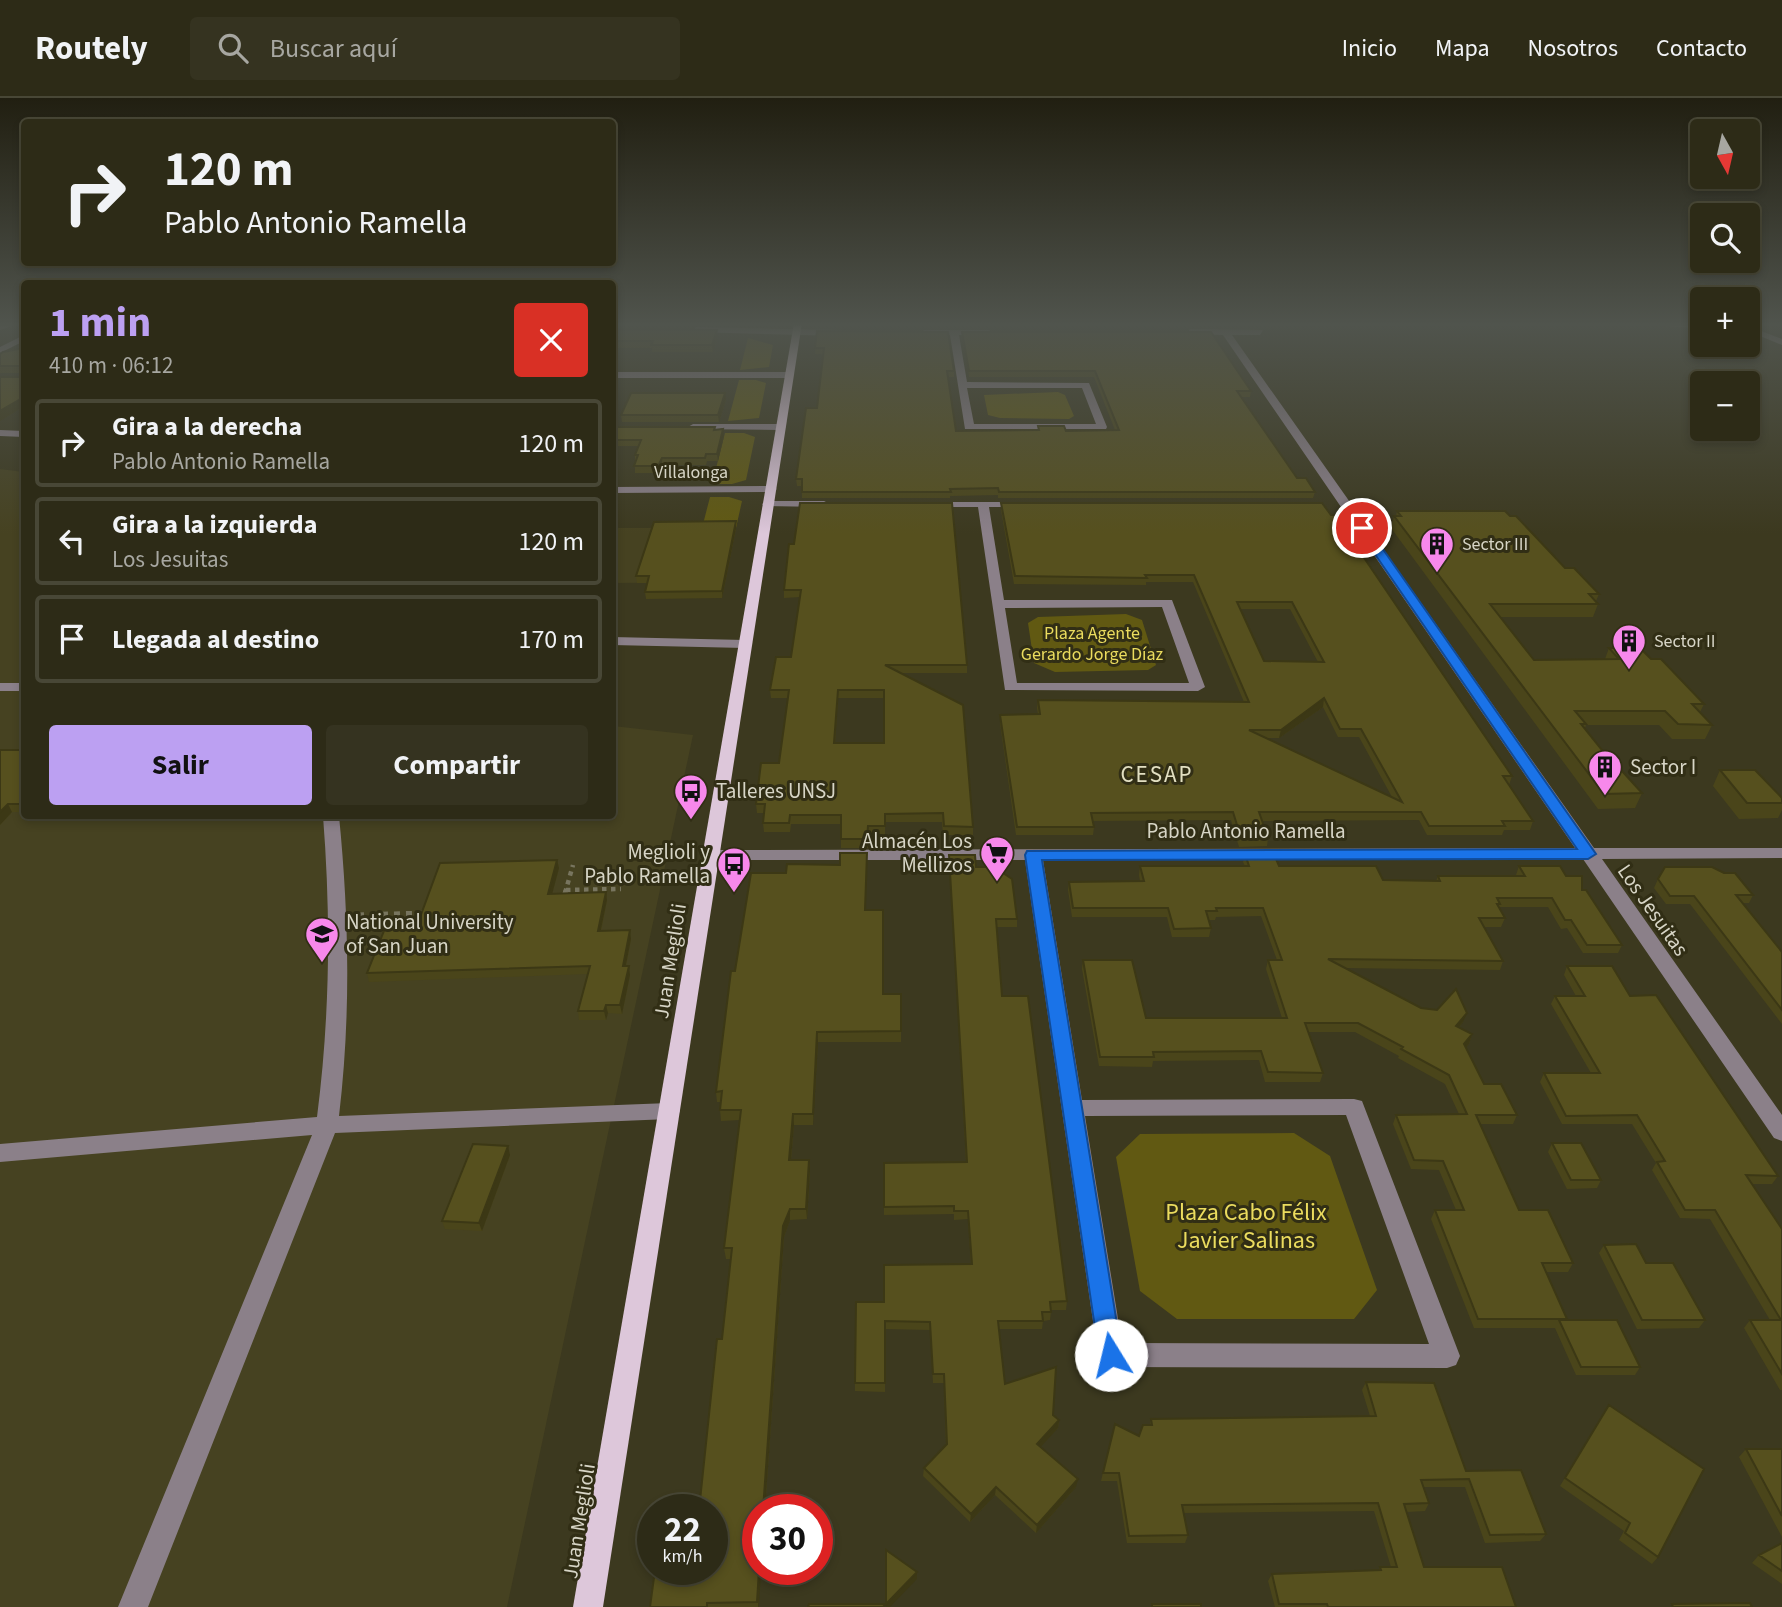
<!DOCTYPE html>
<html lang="es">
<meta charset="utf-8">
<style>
body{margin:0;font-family:"Source Sans 3",sans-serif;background:#353320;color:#f1f3f6;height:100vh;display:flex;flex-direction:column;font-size:26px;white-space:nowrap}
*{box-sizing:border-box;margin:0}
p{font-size:23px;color:#a7a7a1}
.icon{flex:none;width:38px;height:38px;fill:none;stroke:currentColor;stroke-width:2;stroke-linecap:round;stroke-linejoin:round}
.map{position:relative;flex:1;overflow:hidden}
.sheet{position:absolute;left:21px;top:182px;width:595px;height:539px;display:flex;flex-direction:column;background:#2d2b17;border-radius:7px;box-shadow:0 4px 10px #0003,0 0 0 2px #484736}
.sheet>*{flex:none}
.guide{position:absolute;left:21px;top:21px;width:595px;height:147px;border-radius:7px;box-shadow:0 4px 10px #0003,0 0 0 2px #484736;background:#2d2b17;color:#f1f3f6;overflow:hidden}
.needle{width:46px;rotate:172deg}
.tools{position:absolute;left:1690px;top:21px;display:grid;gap:14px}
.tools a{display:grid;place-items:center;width:70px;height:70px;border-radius:7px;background:#2d2b17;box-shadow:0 4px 10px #0003,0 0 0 2px #484736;font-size:35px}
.speed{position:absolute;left:637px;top:1396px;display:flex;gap:14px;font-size:35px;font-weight:700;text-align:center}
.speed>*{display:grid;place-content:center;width:91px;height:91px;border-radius:50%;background:#2d2b17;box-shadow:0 4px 10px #0003,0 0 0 2px #484736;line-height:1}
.speed small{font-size:18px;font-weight:400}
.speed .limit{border:10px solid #d22;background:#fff;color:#111}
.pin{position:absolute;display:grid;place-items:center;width:60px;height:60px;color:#fff;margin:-30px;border:4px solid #fff;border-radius:50%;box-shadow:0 2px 7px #0007}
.me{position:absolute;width:77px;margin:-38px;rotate:351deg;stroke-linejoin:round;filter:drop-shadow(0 0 5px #0008)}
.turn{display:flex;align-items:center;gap:24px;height:147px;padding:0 28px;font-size:32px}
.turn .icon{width:91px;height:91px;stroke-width:2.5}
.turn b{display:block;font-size:49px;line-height:60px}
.round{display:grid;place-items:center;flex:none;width:74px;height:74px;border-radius:7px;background:#353320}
.head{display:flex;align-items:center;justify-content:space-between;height:119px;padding:0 28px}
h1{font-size:42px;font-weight:700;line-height:52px;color:#bca0f2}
.button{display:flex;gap:14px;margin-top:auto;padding:14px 28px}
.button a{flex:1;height:80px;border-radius:7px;background:#bca0f2;color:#111;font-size:28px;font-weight:700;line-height:80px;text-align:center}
.button a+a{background:#353320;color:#f1f3f6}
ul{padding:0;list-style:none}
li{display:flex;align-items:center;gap:21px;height:88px;margin:0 14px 10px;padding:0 14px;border:4px solid #484736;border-radius:7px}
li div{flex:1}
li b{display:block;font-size:26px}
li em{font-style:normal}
header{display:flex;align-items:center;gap:42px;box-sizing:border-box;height:98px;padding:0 35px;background:#2d2b17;border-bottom:2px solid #484736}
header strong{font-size:33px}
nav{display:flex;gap:38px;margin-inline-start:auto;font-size:24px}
.search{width:490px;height:63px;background:#353320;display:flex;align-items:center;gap:18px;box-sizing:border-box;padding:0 24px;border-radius:7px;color:#a7a7a1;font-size:26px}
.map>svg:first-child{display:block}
</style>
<header>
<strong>Routely</strong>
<div class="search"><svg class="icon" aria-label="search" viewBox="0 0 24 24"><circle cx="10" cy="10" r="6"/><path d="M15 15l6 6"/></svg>Buscar aquí</div>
<nav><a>Inicio</a><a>Mapa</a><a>Nosotros</a><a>Contacto</a></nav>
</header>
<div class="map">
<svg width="1782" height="1509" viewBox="0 0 1782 1509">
<rect width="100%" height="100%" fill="#3c391f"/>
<path fill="#464221" d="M0,371L24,374V718H612L613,628L693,637L507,1509H0Z
M612,430H736L725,484L613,485Z"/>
<path fill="#615912" d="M748,240L773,247L769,269L740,272Z
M739,282H756L766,285L759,320L728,323Z
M1058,294L1065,297L1074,318L1069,321L1000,320L988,317L984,297Z
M725,335H744L755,339L746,382L732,386H712Z
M710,399H729L742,403L736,430H702Z
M1126,516L1142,522L1156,567L1148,572L1055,574L1034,565L1028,525L1038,519Z
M1294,1035L1330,1058L1377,1192L1354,1221H1177L1140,1193L1116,1059L1140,1036Z"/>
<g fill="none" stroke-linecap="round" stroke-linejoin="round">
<path stroke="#78755f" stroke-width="4.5" stroke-dasharray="4.5 4.5" stroke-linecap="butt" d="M566,792L621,791
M565,795L573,767"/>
<path stroke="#78755f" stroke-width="5" stroke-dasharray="6 6" stroke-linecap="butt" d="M564,798L566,793
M358,817L426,815"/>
<path fill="#8b8089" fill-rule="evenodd" d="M7,225H20L0,232V226Z
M1658,225H1703V230L1662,228Z
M1748,228L1782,241V247L1748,233Z
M696,229L840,232L844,235L840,238L693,234Z
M1190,231L1263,232L1260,237H1232L1594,750H1782V760L1602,761L1782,1017V1043L1774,1040L1583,761L1043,762L1082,1002L1354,1001L1362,1003L1460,1258L1456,1267L1447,1270L1111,1269L1102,1266L1098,1257L1025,762H710L701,757L710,752L1575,750L1223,237L1187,236ZM1346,1017L1429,1246L1122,1245L1085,1018Z
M990,232L987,237H959L967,284L1089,285L1107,329L1106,331H965L950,237L924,238L920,235L924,232ZM967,290H1082L1096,326H974Z
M24,237V243L0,255V249Z
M1724,247H1733L1728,250Z
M612,274H789L794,277L789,280H612Z
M693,326H781L786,329L781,332L689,331L688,329Z
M0,332L24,333V339L0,338Z
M612,389L771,388L777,391L771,394L612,395Z
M768,403H824L830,406L824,409L764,408L762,406Z
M925,404H1027V408L1023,409H989L1004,502H1172L1205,589L1198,593L1005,592L978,409H929L925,408ZM1162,509L1189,585H1017L1005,510Z
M612,539L745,542L752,546L745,550L612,547Z
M0,585H24V593H0Z
M323,718H339C349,818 351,917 339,1018L669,1005L677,1007L680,1013L677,1019L669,1021L335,1035L148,1509H118L312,1037L0,1064V1046L317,1019C330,918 331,819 323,718Z"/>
<path fill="#ddc7da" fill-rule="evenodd" d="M794,225H802L603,1509H573Z"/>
</g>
<path fill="#4a451a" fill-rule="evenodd" d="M612,225H722L721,226H612Z
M818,225H1204V229H818Z
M612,231L718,238L713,254H652V250H612Z
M817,233L954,273V279H948L956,333L1038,332V328L1066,333L1115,332L1094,279H969L962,240V234L1251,293L1250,299H1242L1297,380L1315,394L1313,400H998V397L950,398V400H802V388H797L796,381L817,310L823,256H815Z
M24,250V308L0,323L23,279V275H0V256Z
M726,302L719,324H622L621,317Z
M715,329V332L724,338L718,363H707L706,367H662L659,375H635V357L638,348H612V338Z
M1001,405H1322L1512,678L1509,687L1533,723L1530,732H1504L1502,737H1427L1419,722L1262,723L1268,740L1267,748L1239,749L1231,722L1092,723L1094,729L1093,737H1016L1000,625V617L1038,616L1037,610L1038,602L1244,604L1193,484H1146V487L1014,486L1001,412ZM1241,511H1290L1318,564L1264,563ZM1323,609L1338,639H1359L1392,699L1266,640H1279Z
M1397,413L1565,470L1599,496L1596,503L1598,506L1593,519H1500L1534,562L1605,561L1609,550L1651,561L1704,606L1700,614L1712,627L1705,641H1672L1659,627H1586L1585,630L1618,672L1642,695L1635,710L1598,711L1391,430L1394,418H1396Z
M736,430L722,500L646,501L645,494L647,485H637L636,478Z
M789,446L967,567V575H901L973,729V737H943L942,724H885V737H868V750H841V726H791L790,734H764L763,725L764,715H757L756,706L779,665L788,600H771L770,592L791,559L800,499L784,500V492ZM838,600H884V645H835Z
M0,652H24V714H12L0,727Z
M1720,672L1782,700V712L1778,720L1739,721L1713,688Z
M1245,756L1279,768L1383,782L1436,783L1438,778H1517L1516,777L1519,768L1566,778L1582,792L1622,847L1618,855H1583L1567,830L1561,831L1548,809H1499L1505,820L1501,829H1484L1503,863L1500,872L1345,870L1421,910L1463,924L1459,929L1472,936L1469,946L1466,949L1484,986L1517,1017L1513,1026H1480L1519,1112L1573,1165L1568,1174H1546L1567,1222L1640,1269L1635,1277H1576L1555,1230H1474L1431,1121L1435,1112H1456L1439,1072L1411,1071L1393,1026L1396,1017L1459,1016L1445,986L1398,960L1399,958L1355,934H1309L1323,975L1320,984H1265L1259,962L1153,963L1152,969L1099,968L1082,871L1083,862L1146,920H1282L1266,871L1268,862H1277L1261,818L1216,819L1215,822H1208L1211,830L1209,839H1172L1167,819H1072L1068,792L1069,784L1140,783L1139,777L1140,768H1245L1243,764Z
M949,757L976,769L1017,821V829H997L1002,898L1067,1203L1066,1212H1051L1050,1222L1043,1223L1042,1231H999L1005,1286L1053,1317L1059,1322L1058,1330L1040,1349L1076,1389L1036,1435L995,1397L970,1424L923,1378L924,1370L946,1347L944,1285H933L930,1232L885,1231V1294L855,1293V1285L884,1204L971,1166L968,1121L954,1122V1116L884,1117V1065L966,1064Z
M557,762L559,770L552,796L606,794L607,802L601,833L631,841L626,868L630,877L622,916L608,915L606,922H579L578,913L587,876L369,884L367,875L419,822Z
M867,765L865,812L883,896H901V944H818L813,1027H794L791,1062H809L810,1072L807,1121L790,1122L784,1139L765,1412H758L759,1509H650L712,1472L722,1241L731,1161H726L724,1150L740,1022L721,1023L720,1012L721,1004H717L716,994L735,873L786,775L840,767Z
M1658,781L1753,797L1749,805H1743L1782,854V926L1690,806H1666L1654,790Z
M1567,868L1630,898L1778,1078L1772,1086H1752L1782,1131V1292H1780L1744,1230L1750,1222H1770L1710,1121L1680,1120L1652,1072L1656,1065L1632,1026H1562L1540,984L1544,975H1591L1551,906L1555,898H1576L1564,877Z
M1552,1045L1601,1082L1597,1090L1567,1091L1548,1054Z
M510,1057L482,1133L445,1131L442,1123Z
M1604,1147L1646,1165L1705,1222L1699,1230L1637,1231L1599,1155Z
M1366,1284L1466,1373L1546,1436L1540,1443L1485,1445L1465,1389H1423L1429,1405L1425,1413L1407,1414L1424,1469L1516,1509H1275L1268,1483L1272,1476L1379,1472L1380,1469H1391L1374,1413L1183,1415L1188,1437L1185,1445H1127L1117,1383H1101L1115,1326L1139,1338L1150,1327L1151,1321L1370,1318L1362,1292Z
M1609,1307L1658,1459L1652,1466L1619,1442L1624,1433L1560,1388Z
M1746,1351H1782V1439L1739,1359Z
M1782,1445V1486L1752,1465L1759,1457Z"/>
<path fill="#3c3815" d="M717,232L718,238L713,254L712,247Z
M725,295L726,302L719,324L718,317Z
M24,299V308L0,323V313Z
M723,331L724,338L718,363L717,356Z
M662,360V367L659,375L658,368Z
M736,423V430L722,500V493Z
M1324,600L1323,609L1279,640L1281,632Z
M8,706L12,714L0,727V714Z
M557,762L559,770L550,804L548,796Z
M606,794L607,802L599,841L598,833Z
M630,832L631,841L624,877L623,868Z
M629,868L630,877L622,916L620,907Z
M606,907L608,915L606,922L604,913Z
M1467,915L1463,924L1452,937L1456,928Z
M817,934L818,944L813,1027V1016Z
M1472,936L1469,946L1461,955L1464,946Z
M793,1016L794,1027L790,1072L789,1062Z
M508,1048L510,1057L482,1133L479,1125Z
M809,1062L810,1072L807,1121L806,1111Z
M790,1111V1122L784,1139L765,1412H763L783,1128Z
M1059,1322L1058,1330L1036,1354L1037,1346Z
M1078,1381L1076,1389L1036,1435L1037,1427Z
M996,1389L995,1397L970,1424L971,1416Z
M759,1472H761L759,1509H758Z
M917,1474V1481L890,1509H886V1506Z"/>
<path fill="#56501e" stroke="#3c3815" stroke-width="2" fill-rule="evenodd" d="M612,231L717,232L712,247H651L653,243H612Z
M817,233L948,234L954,273H947L956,333L1039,332L1038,328H1064L1066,333L1119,332L1095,273H969L962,234H1211L1251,293H1237L1297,380H1306L1315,394H999L998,390L950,391L951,394H802V381H796L806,310H817L824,250H815Z
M24,250V299L0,313V279H23L24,271L21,268H0V256L3,254Z
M631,295H725L718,317H621Z
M616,329H715L714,332L723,331L717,356H706L705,360H662L658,368H634L638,357H635L641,342H612V338Z
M800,405H952L967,567H885L963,607L973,729L944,728L943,715L885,716V728H868L867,741H841V717H790L789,725H763L765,706H756L761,665H779L789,592H770L776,559H791L801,492H784L789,446H794ZM838,592H884V645H834Z
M1001,405H1322L1331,417H1335L1512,678H1503L1533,723H1502L1505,728H1429L1421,714H1259L1268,740H1241L1233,714L1091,715L1094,729H1017L1000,617L1040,616L1038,602L1249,604L1194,477H1145L1147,480L1015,478ZM1237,504H1292L1324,564L1264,563ZM1324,600L1340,631H1361L1402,704L1249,632H1281Z
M1397,413H1505L1510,418H1516L1565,470H1574L1599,496H1589L1598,506H1490L1534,562L1619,561L1609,550H1640L1651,561H1661L1704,606H1692L1712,627L1678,626L1665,613H1575L1586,626H1581L1618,672L1622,673L1642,695L1604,696L1394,418H1401Z
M736,423L722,493L645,494L649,478H636L654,424Z
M0,652H24V706H8L0,714Z
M1720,672H1755L1782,700V705H1747Z
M840,755H867L865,812H883V896H901V933L817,934L813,1016H793L789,1062H809L806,1111H790L783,1128L763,1412H758V1472H759L757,1504L707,1505V1509H650L655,1472H712V1412H699L717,1241H722L732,1150H724L741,1012H720L722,993L716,994L731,873H735L751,775H786L787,766L840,767Z
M1245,756H1274L1279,768H1376L1383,782L1440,783L1438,778H1525L1519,768H1560L1566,778H1582V792H1586L1622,847H1587L1571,822H1565L1552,800H1497L1500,806H1497L1505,820H1479L1503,863L1328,861L1421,910L1437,912L1456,891L1467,915L1456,928L1472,936L1464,946L1484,986H1501L1517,1017H1476L1519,1112H1548L1573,1165H1542L1567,1221H1478L1435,1112H1464L1443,1063L1414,1062L1396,1017L1467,1016L1449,977L1401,951L1403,949L1358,925H1305L1323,975L1268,974L1261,953L1153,954L1154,959H1100L1083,862H1132L1146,920H1287L1268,862H1282L1263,810H1216L1217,813H1206L1211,830L1174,831L1168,810H1073L1069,784L1144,783L1140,768H1249Z
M949,757H975L976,769H994L1012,781L1017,821H996L1002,898H1028L1067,1203L1050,1204L1051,1214H1042L1043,1223H998L1005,1286L1056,1269L1053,1317L1059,1322L1037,1346L1078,1381L1037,1427L996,1389L971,1416L924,1370L947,1346L944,1276H933L930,1224L885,1223V1285H855L856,1204H884V1167L972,1166L968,1113H954V1108L884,1109V1065L967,1064Z
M557,762L548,796L606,794L598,833L630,832L623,868H629L620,907H606L604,913H578L590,868L367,875L388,823L419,822L440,765Z
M1665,769H1712L1724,775H1735L1753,797H1736L1782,854V912L1694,798H1670L1658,781Z
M1567,868H1612L1630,898L1656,897L1778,1078L1746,1077L1782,1131V1276L1750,1222H1781L1715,1112H1685L1657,1064L1665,1063L1637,1017L1566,1018L1544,975H1600L1555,898H1585Z
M1552,1045H1581L1601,1082H1571Z
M473,1046L508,1048L479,1125L442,1123Z
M1636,1146L1646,1165H1673L1705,1222H1642L1604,1147Z
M1559,1222H1617L1640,1269H1581Z
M1366,1284L1434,1285L1466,1373L1521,1372L1546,1436L1490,1437L1469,1381L1421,1382L1429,1405L1404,1406L1424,1469H1502L1516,1509H1328L1327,1506H1279L1272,1476L1381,1472L1380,1469H1397L1378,1405L1182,1407L1188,1437L1129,1438L1119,1375H1103L1115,1326L1139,1338L1143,1327H1152L1151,1321L1376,1318Z
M1609,1307L1704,1371L1658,1459L1625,1435L1630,1425L1565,1380Z
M1746,1351H1782V1418Z
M1782,1445V1473L1759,1457Z
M886,1452L917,1474L886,1506Z
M1750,1505L1752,1509H1673L1672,1506Z
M809,1506H886L883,1509H808Z
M1152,1506H1201V1509H1152Z"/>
<linearGradient id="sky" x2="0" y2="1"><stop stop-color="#211f11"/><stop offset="0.52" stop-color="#50544d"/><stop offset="1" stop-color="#50544d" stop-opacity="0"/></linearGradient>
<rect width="1782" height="436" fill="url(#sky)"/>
<path fill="#1a73e8" stroke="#114b97" stroke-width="2" d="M1358,427H1366L1596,756L1588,761L1042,762L1122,1257L1119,1265L1111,1268L1102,1265L1099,1257L1025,757L1027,753L1577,751L1357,430Z"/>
<defs>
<g id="building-pin" transform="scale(1.75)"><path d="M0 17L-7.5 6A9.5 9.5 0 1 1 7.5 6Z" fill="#f788eb" stroke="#312e15"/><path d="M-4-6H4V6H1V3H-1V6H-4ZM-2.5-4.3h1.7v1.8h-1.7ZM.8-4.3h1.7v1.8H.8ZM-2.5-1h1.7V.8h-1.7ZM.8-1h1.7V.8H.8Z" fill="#111"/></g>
<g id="bus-pin" transform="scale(1.75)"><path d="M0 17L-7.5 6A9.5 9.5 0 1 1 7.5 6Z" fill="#f788eb" stroke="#312e15"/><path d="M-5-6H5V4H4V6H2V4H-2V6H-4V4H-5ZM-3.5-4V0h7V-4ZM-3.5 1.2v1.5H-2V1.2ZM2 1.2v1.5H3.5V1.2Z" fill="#111"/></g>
<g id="supermarket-pin" transform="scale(1.75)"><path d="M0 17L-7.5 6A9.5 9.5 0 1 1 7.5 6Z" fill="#f788eb" stroke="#312e15"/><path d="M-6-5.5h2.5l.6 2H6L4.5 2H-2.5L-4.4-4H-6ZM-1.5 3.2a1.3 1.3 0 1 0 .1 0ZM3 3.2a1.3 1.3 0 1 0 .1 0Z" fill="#111"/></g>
<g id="university-pin" transform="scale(1.75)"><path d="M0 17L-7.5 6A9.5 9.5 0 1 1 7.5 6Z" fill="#f788eb" stroke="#312e15"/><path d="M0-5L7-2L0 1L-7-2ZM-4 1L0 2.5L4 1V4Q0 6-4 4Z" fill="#111"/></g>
</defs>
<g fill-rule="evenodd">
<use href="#building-pin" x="1437" y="446"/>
<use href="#building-pin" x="1629" y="543"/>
<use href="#building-pin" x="1605" y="669"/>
<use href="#bus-pin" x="691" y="693"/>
<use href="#supermarket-pin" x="997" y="755"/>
<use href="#bus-pin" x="734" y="766"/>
<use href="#university-pin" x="322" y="836"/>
</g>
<g text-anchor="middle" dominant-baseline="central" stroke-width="6" stroke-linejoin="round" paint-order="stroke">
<g font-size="18" fill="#d7d5c6" stroke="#312e15">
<text x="691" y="374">Villalonga</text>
</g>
<g font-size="18" fill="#d7d5c6" stroke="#312e15" text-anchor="start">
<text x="1462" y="446">Sector III</text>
<text x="1654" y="543">Sector II</text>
</g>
<g font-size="18" fill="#ebdc5e" stroke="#312e15">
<text x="1092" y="535">Plaza Agente<tspan x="1092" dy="21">Gerardo Jorge Díaz</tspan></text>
</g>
<g font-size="21" fill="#d7d5c6" stroke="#312e15" text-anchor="start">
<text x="1630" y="669">Sector I</text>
<text x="716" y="693">Talleres UNSJ</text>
<text x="972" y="743" text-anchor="end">Almacén Los<tspan x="972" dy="24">Mellizos</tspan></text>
<text x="710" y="754" text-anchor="end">Meglioli y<tspan x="710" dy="24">Pablo Ramella</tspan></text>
<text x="346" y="824">National University<tspan x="346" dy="24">of San Juan</tspan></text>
</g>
<g font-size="21" fill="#d7d5c6" stroke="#312e15">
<text x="1246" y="733">Pablo Antonio Ramella</text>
<text transform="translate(1653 812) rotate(55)">Los Jesuitas</text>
<text transform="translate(670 863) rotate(-81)">Juan Meglioli</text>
<text transform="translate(579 1423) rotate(-81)">Juan Meglioli</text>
</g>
<g font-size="23" letter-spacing="2" fill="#e2dfc1" stroke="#312e15">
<text x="1157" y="676">CESAP</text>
</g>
<g font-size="24" fill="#ebdc5e" stroke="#312e15">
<text x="1246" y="1114">Plaza Cabo Félix<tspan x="1246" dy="28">Javier Salinas</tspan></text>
</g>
</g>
</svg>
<div class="tools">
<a><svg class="needle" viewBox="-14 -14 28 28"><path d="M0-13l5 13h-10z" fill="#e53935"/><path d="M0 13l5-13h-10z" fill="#a7a7a1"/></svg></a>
<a><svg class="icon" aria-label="search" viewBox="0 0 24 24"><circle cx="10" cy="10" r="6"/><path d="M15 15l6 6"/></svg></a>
<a>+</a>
<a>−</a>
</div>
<div class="speed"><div>22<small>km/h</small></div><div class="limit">30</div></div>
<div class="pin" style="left:1362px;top:430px;background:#d93025"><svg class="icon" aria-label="arrive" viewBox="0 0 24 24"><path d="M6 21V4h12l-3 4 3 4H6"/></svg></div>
<svg class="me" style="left:1111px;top:1257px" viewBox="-20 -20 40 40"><circle r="19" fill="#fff"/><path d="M0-13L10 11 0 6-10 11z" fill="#1a73e8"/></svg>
<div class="guide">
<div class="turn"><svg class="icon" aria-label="right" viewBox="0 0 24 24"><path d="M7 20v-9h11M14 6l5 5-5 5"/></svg><div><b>120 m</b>Pablo Antonio Ramella</div></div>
</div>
<section class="sheet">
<div class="head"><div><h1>1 min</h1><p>410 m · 06:12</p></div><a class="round" style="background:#d93025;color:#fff"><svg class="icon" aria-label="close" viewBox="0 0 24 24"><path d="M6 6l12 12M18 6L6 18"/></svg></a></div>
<ul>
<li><svg class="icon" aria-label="right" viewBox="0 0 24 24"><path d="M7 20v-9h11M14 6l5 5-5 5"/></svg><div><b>Gira a la derecha</b><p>Pablo Antonio Ramella</p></div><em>120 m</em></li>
<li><svg class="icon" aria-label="left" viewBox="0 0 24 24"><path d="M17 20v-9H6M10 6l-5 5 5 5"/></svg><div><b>Gira a la izquierda</b><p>Los Jesuitas</p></div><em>120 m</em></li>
<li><svg class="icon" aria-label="arrive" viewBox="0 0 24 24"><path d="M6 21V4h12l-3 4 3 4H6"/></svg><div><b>Llegada al destino</b></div><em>170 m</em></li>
</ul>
<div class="button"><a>Salir</a><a>Compartir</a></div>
</section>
</div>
